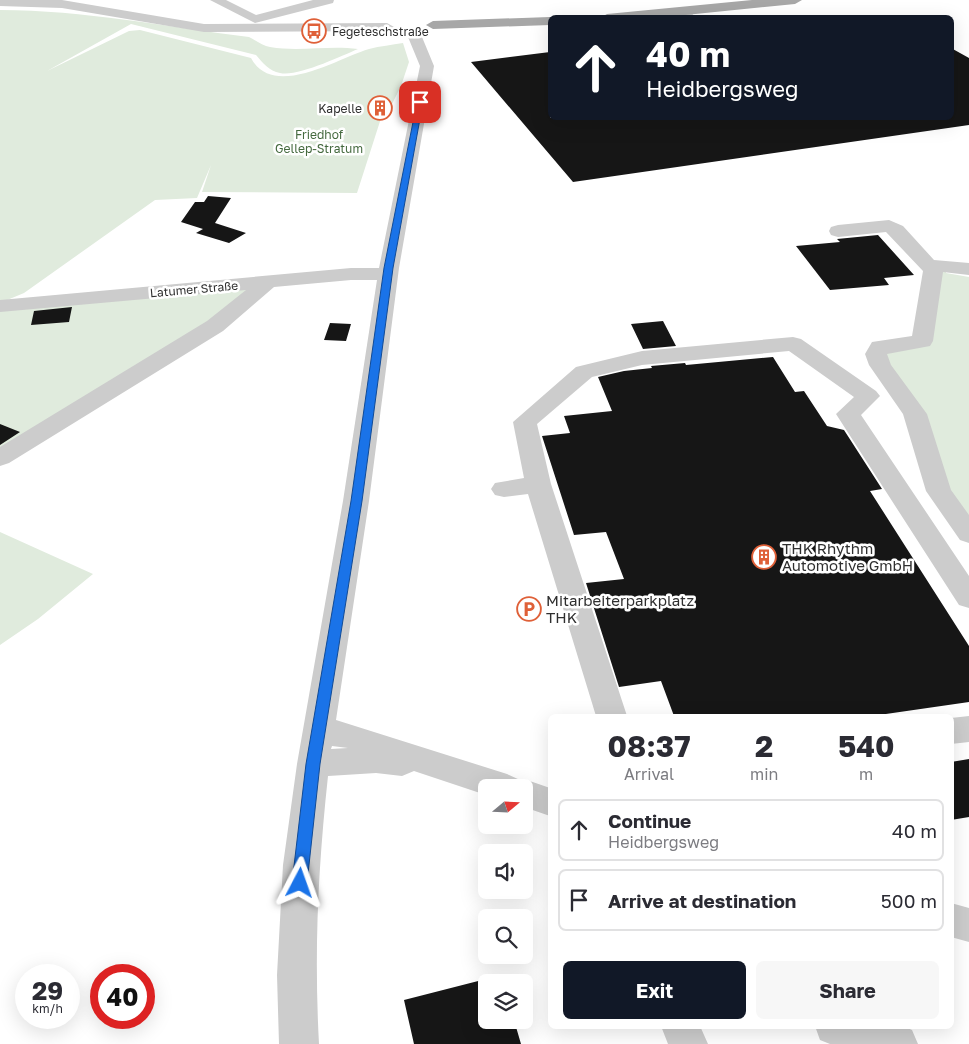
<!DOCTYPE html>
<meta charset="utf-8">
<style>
body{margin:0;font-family:"Golos Text",sans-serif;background:#f7f7f7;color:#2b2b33;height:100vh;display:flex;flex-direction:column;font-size:19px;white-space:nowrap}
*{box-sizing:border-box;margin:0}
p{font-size:16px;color:#7c7c81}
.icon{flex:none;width:28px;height:28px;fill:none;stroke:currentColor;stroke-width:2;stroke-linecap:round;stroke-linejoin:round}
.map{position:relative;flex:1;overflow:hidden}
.panel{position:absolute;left:548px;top:714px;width:406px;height:315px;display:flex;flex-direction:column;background:#fff;border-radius:8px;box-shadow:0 5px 20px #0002}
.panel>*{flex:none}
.hud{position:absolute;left:548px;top:15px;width:406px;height:105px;border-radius:8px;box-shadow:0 5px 20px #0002;background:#111827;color:#fff;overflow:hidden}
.needle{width:32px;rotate:71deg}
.controls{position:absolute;left:478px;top:779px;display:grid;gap:10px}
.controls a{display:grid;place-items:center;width:55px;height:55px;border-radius:8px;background:#fff;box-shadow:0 5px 20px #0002;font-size:25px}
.speed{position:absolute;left:15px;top:964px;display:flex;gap:10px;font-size:25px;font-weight:700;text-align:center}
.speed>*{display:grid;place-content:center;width:65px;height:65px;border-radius:50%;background:#fff;box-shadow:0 5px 20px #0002;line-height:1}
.speed small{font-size:12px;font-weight:400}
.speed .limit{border:8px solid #d22;background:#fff;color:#111}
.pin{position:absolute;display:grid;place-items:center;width:42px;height:42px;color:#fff;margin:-21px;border-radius:10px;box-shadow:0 2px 8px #0006}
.me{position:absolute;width:55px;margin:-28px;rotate:4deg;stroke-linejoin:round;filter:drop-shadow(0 0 4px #0008)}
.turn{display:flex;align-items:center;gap:18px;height:105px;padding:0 15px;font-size:22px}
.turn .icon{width:65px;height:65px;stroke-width:2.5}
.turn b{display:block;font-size:35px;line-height:42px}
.eta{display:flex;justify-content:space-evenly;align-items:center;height:85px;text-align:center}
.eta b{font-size:30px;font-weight:700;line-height:35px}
.action{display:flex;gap:10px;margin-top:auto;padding:10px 15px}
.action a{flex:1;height:58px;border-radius:8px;background:#111827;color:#fff;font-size:20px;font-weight:700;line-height:58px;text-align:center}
.action a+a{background:#f7f7f7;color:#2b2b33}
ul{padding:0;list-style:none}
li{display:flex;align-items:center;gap:15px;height:62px;margin:0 10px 8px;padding:0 5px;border:2px solid #e1e1e2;border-radius:8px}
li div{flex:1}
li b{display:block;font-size:19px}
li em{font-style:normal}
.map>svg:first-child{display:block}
</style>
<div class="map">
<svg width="969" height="1044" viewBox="0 0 969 1044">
<rect width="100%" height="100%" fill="#fff"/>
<path fill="#e0ebdd" d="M0,10C84,10 166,27 249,37C255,40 263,46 270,47C300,52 329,45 358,49C341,56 298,77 280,73C269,71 263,63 256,55L131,24L47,71L129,31L140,30L251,58C273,100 338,58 369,49C380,46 392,45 403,43L409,62L401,86L390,108L387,105L375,104L370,108L374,112H383L357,193L202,192L211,165L197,198L155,200L24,293L0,303Z
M946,269V273L969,277V520L948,490L886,356L888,347L932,341L941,271Z
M256,288L208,325L0,454V310Z
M0,532L93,574L38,619L0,645Z"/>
<path fill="#161616" d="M951,48L969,58V125L573,182L471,62L550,52V118H951Z
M208,196L231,198L215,223L246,233L229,243L196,233L203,229L181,222L195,202H204Z
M878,235L914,275L884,278L889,285L830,290L796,246L840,242L837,239Z
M72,307L69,322L31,325L34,311Z
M663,321L676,346L643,349L631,324Z
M330,323L351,324L346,341L324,340Z
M773,357L795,392L804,391L827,426L844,430L882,489L870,491L969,646V702L872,716H674L661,681L619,687L586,583L624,579L606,532L574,535L542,436L570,433L564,416L612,411L598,377L624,371L652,368L651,366L685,363L686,365Z
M0,424L20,432L0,445Z
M969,759V817L951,820V762Z
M486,979V1020H514L521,1044H414L404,1000Z"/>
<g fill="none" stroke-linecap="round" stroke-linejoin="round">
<path fill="#ccc" fill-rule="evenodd" d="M0,0H62L204,24L387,23L394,27L387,31L204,32L62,8L0,6Z
M210,0H226L256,15L313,0H334L333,3L255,23Z
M682,7L687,8L696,18H682L675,11Z
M415,33L422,37L434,66L399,268L369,501L336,720L507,774L520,780L524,779L550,788V816L524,807V788H486V795L414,771L402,776L376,773L328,776C318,868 314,952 319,1044H279L277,975L283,865L297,764L343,501L377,280H351L274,287L223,331L9,463L0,466V447L207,321L246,290L0,312V300L351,268H379L420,66L408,37ZM332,746L348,748L331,749Z
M889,220L903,226L934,260L969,263V275L943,272L933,341L930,346L887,354L891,365L927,414L951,490L969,515V543L960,540L926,491L903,414L869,365L865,354L872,342L912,336L923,271L886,232L838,237L831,235L829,231L831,227L838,225Z
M793,337L801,339L876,391L880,396L861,415L969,576V608L959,605L836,414L854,397L789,351L642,365L592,377L537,424L551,484L627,716H596L528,494L504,497L495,495L491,489L495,483L524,478L513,422L576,367L642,351Z
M969,716V742L951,744V718Z
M951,903L969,908V942L951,937Z
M661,1026H700L708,1044H668Z
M815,1026H903L912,1030L918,1044H830L820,1040Z"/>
<path fill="#a7a7a7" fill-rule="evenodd" d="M752,0H802L795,4L656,18H600L607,14Z
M550,17L553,18H550V25L433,29L426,25L433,21Z"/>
</g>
<path fill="#1a73e8" stroke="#114b97" d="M420,100L423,102L393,268L362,501L320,764L307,883L305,888L300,890L294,888L292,883L306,764L351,501L384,268L417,102Z"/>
<defs>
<g id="bus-ring" transform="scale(1.25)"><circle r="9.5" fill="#fff" stroke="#df6038" stroke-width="1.5"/><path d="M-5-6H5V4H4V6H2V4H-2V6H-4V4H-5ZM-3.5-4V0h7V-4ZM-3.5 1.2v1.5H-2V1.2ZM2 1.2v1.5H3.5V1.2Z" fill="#df6038"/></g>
<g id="building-ring" transform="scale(1.25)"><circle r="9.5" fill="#fff" stroke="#df6038" stroke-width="1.5"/><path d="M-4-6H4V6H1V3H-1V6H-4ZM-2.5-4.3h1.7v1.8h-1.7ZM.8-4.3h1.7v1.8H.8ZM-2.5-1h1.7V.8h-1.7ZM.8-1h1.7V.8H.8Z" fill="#df6038"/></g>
<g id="parking-ring" transform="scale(1.25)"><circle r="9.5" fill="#fff" stroke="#df6038" stroke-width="1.5"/><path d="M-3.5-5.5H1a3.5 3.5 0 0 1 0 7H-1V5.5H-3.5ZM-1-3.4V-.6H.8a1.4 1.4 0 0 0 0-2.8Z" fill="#df6038"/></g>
</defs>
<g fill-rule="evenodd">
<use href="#bus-ring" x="314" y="31"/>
<use href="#building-ring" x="380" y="108"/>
<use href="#building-ring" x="764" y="557"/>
<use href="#parking-ring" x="529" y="609"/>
</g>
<g text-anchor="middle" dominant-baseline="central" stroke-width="5" stroke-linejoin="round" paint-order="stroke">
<g font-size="12" fill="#2f2f2f" stroke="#fff" text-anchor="start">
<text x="332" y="31">Fegeteschstraße</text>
<text x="362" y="108" text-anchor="end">Kapelle</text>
</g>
<g font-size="12" fill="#44693e" stroke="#fff">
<text x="319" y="134">Friedhof<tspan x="319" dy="14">Gellep-Stratum</tspan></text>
</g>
<g font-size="12" fill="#2f2f2f" stroke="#fff">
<text transform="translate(194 289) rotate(-5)">Latumer Straße</text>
</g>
<g font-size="15" fill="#2f2f2f" stroke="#fff" text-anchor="start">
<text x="782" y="548">THK Rhythm<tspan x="782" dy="17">Automotive GmbH</tspan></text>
<text x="546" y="600">Mitarbeiterparkplatz<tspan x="546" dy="17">THK</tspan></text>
</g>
</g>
</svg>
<div class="controls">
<a><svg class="needle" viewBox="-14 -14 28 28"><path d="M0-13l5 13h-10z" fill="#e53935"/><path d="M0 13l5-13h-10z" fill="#7c7c81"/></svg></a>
<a><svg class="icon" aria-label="sound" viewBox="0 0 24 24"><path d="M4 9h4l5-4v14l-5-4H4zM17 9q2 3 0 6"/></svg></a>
<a><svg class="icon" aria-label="search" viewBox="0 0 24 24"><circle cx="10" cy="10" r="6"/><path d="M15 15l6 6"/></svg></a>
<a><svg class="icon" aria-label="layers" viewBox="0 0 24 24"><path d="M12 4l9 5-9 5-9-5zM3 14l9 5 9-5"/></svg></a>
</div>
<div class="speed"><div>29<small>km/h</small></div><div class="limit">40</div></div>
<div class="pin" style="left:420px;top:102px;background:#d93025"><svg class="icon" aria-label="arrive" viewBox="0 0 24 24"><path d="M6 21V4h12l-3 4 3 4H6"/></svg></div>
<svg class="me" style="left:300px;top:883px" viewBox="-20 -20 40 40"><path d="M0-17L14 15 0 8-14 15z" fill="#1a73e8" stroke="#fff" stroke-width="4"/></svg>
<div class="hud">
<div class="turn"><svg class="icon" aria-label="ahead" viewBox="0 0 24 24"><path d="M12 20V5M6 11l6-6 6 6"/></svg><div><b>40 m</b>Heidbergsweg</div></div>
</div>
<section class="panel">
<div class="eta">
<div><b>08:37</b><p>Arrival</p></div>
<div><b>2</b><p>min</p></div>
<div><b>540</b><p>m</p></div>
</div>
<ul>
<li><svg class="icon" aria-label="ahead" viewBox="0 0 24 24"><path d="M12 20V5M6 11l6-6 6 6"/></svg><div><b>Continue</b><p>Heidbergsweg</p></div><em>40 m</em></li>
<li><svg class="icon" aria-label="arrive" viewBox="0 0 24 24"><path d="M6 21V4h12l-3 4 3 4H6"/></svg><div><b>Arrive at destination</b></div><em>500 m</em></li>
</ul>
<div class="action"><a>Exit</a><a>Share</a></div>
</section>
</div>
